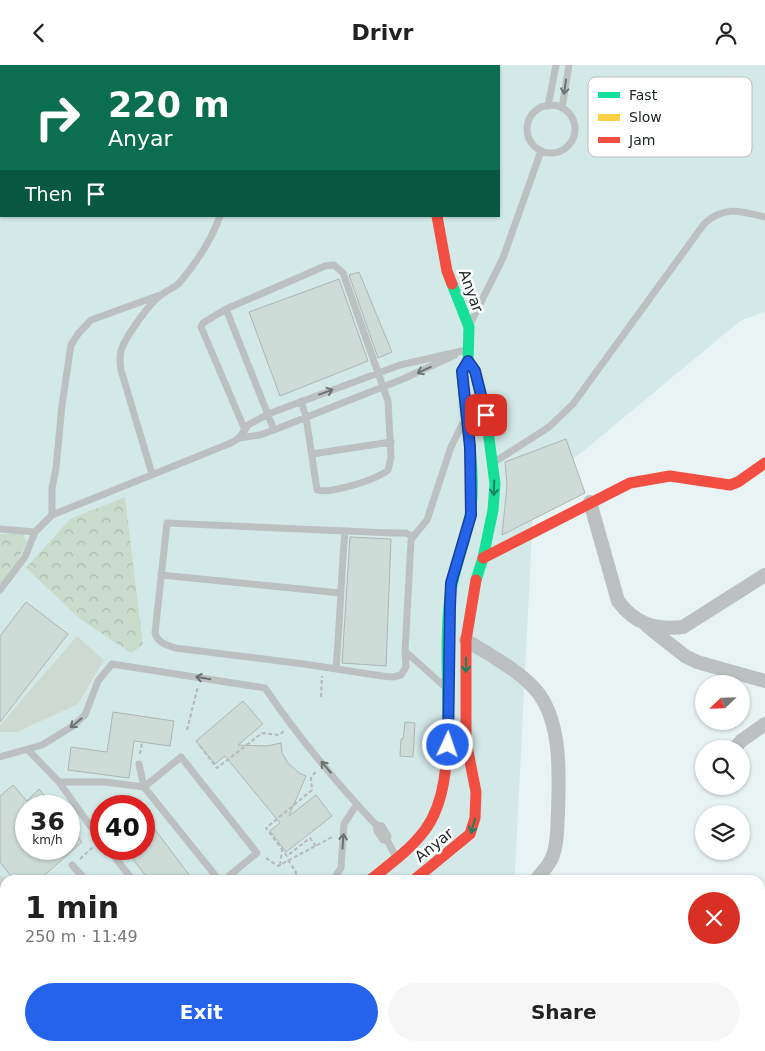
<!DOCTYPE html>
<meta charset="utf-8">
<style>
body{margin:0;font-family:"DejaVu Sans",sans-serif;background:#f6f6f6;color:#222;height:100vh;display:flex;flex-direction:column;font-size:19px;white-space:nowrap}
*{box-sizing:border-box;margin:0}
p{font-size:16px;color:#767676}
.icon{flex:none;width:28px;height:28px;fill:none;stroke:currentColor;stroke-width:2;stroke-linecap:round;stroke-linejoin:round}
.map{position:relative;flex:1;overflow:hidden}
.sheet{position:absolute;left:0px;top:810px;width:765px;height:176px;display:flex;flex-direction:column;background:#fff;border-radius:15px 15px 0 0;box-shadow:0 1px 4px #0004}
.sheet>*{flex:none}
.hud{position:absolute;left:0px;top:0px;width:500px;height:152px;box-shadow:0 1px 4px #0004;background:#0b6e4f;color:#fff;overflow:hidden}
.needle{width:32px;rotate:247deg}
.fabs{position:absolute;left:695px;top:610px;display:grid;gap:10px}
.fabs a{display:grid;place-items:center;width:55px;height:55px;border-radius:50%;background:#fff;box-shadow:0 1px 4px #0004;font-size:25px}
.speed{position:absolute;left:15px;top:730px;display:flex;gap:10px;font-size:25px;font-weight:700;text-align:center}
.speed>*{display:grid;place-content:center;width:65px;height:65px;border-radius:50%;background:#fff;box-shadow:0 1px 4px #0004;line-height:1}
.speed small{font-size:12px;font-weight:400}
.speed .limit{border:8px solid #d22;background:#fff;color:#111}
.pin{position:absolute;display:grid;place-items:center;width:42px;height:42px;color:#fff;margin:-21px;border-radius:10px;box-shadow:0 2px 8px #0006}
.me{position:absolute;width:55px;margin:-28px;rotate:3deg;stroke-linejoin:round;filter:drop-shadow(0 0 4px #0008)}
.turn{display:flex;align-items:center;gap:18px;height:105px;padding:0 25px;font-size:22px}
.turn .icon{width:65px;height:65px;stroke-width:2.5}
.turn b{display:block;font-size:35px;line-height:42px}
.then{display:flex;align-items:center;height:48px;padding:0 25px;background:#0003;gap:10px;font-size:19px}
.round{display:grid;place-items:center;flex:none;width:52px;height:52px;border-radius:26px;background:#f6f6f6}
.summary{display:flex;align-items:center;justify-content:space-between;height:85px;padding:0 25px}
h1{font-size:30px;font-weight:600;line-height:38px}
.button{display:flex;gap:10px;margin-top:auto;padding:10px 25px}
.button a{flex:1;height:58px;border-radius:30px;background:#2563eb;color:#fff;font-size:20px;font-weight:600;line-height:58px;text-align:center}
.button a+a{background:#f6f6f6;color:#222}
header{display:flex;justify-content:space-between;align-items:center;height:65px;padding:0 25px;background:#fff;font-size:22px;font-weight:600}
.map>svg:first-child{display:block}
</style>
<header><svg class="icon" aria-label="back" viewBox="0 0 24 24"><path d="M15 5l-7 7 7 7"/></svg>Drivr<svg class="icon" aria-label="person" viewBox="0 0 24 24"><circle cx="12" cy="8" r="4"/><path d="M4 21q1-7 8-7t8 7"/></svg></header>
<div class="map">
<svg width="765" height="986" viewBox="0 0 765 986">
<defs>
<pattern id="industrial-grid" width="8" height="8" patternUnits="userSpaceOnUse" patternTransform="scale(1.25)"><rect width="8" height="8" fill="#d3e9e8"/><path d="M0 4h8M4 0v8" fill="none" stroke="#b5c8c7"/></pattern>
<pattern id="forest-crowns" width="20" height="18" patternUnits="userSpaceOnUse" patternTransform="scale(1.25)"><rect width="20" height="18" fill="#c9dccc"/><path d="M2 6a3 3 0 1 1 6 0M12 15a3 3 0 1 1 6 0" fill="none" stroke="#acbcaf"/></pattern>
</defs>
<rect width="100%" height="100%" fill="#e8f3f3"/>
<path fill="#d3e9e8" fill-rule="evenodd" d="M0,0H765V247L740,256L534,427L515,807L513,815H5V981H461L460,986H0ZM1,1H499V151H1ZM26,741H69V784H26ZM101,741H144V784H101Z"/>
<path fill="url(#industrial-grid)" d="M0,869L5,870V934H0Z"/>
<path fill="#cddad1" d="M77,571L104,595L78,639L17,667H0V660Z
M0,810L7,815H5V858L0,854Z"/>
<path fill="url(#forest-crowns)" d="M125,432L143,580L131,588L80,554L26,503L70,454Z
M23,468L27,477L9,514L0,522V469Z"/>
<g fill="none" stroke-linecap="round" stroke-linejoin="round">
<path stroke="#a4bacc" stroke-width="21" d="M0,945L5,944"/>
</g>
<path fill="#cddbd7" stroke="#adb5b3" d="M359,207L392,287L378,293L349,210Z
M339,214L368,296L280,331L249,247Z
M566,374L585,428L502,470L507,420L505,397Z
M350,472L391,474L386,601L342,598Z
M26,537L68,569L0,657V571Z
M243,636L263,659L238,680L267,681L281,678L282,688L288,698L299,708L306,711L289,751L316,730L332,751L286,787L270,766L280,758L225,691L215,699L196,676Z
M113,647L174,656L170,681L134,676L129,713L68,705L71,682L107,687Z
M405,657L415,658L413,692L400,691L401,674H403Z
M13,720L27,736L39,724L53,741H26V784H69V761L82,777L39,815H14L0,797V731Z
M144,750L193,815H149L125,784H144Z"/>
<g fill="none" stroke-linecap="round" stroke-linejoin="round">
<path stroke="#b5b9ba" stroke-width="2" stroke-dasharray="4 2.5" stroke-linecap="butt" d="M321,632L322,611
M187,665L198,621
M200,681L217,703L262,668L279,670L285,665
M140,689L142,677
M316,781L310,773L287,791L266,763L312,725L311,713L316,706
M266,793L278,801L334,771
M80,794L93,782
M288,795L296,807L294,815
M280,800L282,785
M206,981L225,986
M189,986L190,981
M230,986V981"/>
<path stroke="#bcc0c1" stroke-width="7" d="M271,1L272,0
M527 64a24 24 0 1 1 48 0a24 24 0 1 1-48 0Z
M548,41L556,0
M562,43L569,0
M226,244L203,258L201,262L245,365
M471,257L503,193L541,86
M274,365L226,244L325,201L334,200L343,208L388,336L391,392L388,405C378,414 331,429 317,425L306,352L301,336
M239,373L260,370L274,365L403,314L455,290
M312,389L391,377
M496,396L549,362L573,339L704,159C724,140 741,146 765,152
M152,409L121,305C120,299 119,293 121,286C125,272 149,239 161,230C167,225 175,223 180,217C197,197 211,176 220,151
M52,450V423L56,403L62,340L71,280L78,269L91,255L160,230
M0,464L35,467
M413,472L411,476L405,586L444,621
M161,510L340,528
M0,525L25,492L35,467L52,450L231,378L239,373L248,360L268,349L400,300L466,285
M405,586L406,602L401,610L393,612L382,611L304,599L175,583C166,580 158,578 155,568L167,458L391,468H406L413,472L427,455L451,382L462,360
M336,603C340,557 341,512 345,466
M28,685L59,717L101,776
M0,692L42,680L73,661L85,650L98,616L112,599L265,623C298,672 336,717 376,760L382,761L388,771L387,775L396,792
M139,699L144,722L219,815
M59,717H105L144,722L181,692L257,788L230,810L228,815
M376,760L377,766L383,775H387
M108,784L133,815
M72,800L86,815
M333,815L341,803L344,759L357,739
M0,865L5,866
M0,965L5,966
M93,981L101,983L104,986"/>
<path stroke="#bcc0c1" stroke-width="14" d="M590,437L618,536C635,559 655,565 683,562L765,510
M647,561L685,591L697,597L765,616
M466,575C489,590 523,607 539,629C562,661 559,711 558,748C557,762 558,778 553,790C550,800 542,807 536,815
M735,683L741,676L765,659
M492,981L499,986"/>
<path stroke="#16e098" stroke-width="11" d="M430,0L431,1
M452,219L469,262L468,296L475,306L486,350L495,419L493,445L483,493L476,515
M448,656C448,615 445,572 450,531C455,497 471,466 472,431C474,389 464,348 462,306L468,296"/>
<path stroke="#ffcf43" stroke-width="11" d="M350,981L351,986"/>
<path stroke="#f24e42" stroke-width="11" d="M437,151L447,206L452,219
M483,493L630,418L670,411L730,420L738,417L765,398
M370,815C389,800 410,785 425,765C447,735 447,692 448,656
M414,815L470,769L475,753L476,727L466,676V575L476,515
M383,981V986"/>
</g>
<defs><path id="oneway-shaft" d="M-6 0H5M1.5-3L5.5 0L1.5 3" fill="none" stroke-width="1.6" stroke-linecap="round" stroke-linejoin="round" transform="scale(1.25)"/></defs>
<g stroke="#6c7272">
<use href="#oneway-shaft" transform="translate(565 22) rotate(98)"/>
<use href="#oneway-shaft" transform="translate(424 305) rotate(155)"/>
<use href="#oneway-shaft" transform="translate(326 327) rotate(-20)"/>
<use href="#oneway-shaft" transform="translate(203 613) rotate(-171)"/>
<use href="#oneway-shaft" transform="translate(76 658) rotate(141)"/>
<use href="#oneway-shaft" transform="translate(326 702) rotate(-130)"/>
<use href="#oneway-shaft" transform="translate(343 776) rotate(-86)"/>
</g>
<g stroke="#19825e">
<use href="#oneway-shaft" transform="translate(494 423) rotate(92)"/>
<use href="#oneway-shaft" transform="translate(466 600) rotate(90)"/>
<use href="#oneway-shaft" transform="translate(473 761) rotate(106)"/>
</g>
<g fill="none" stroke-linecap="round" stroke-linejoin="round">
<g stroke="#184099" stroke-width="12">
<path id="route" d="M448,680L450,541L451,518L471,450L470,382L462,306L468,296L475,306L486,350"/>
</g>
<use href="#route" stroke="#2563eb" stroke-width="9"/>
</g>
<g text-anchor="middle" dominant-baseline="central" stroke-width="5" stroke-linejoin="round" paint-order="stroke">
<g font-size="15" fill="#1c2323" stroke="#fff">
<text transform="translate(471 226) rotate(70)">Anyar</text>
<text transform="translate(434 780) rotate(-39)">Anyar</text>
</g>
</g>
<rect x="588" y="12" width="164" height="80" rx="8" fill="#fff" stroke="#bbbdbd" stroke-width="1"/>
<rect x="598" y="27" width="22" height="6" fill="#16e098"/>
<rect x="598" y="49" width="22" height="7" fill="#ffcf43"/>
<rect x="598" y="72" width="22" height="6" fill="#f24e42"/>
<g font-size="14" fill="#1c2323">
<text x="629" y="35">Fast</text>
<text x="629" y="57">Slow</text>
<text x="629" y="80">Jam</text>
</g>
</svg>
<div class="fabs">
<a><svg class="needle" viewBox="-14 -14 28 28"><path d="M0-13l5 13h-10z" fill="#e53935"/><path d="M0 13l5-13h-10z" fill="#767676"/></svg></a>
<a><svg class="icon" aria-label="search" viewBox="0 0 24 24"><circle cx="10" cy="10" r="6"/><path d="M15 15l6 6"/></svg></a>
<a><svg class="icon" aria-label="layers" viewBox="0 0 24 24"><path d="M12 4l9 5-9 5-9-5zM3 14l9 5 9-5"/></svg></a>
</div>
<div class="speed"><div>36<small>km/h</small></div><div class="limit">40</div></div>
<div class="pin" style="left:486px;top:350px;background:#d93025"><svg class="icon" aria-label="arrive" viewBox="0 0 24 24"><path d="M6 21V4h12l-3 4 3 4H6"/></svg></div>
<svg class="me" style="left:448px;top:680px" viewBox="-20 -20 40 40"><circle r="17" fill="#2563eb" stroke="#fff" stroke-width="3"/><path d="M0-11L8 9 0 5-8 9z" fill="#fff"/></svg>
<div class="hud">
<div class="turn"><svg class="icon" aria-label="right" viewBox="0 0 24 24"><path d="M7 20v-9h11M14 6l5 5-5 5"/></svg><div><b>220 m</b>Anyar</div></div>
<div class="then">Then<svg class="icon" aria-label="arrive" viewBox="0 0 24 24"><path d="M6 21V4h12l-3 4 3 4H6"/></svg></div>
</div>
<section class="sheet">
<div class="summary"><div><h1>1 min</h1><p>250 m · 11:49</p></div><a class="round" style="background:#d93025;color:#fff"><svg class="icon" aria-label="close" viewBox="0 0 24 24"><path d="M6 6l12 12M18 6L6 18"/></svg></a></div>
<div class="button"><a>Exit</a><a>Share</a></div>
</section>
</div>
